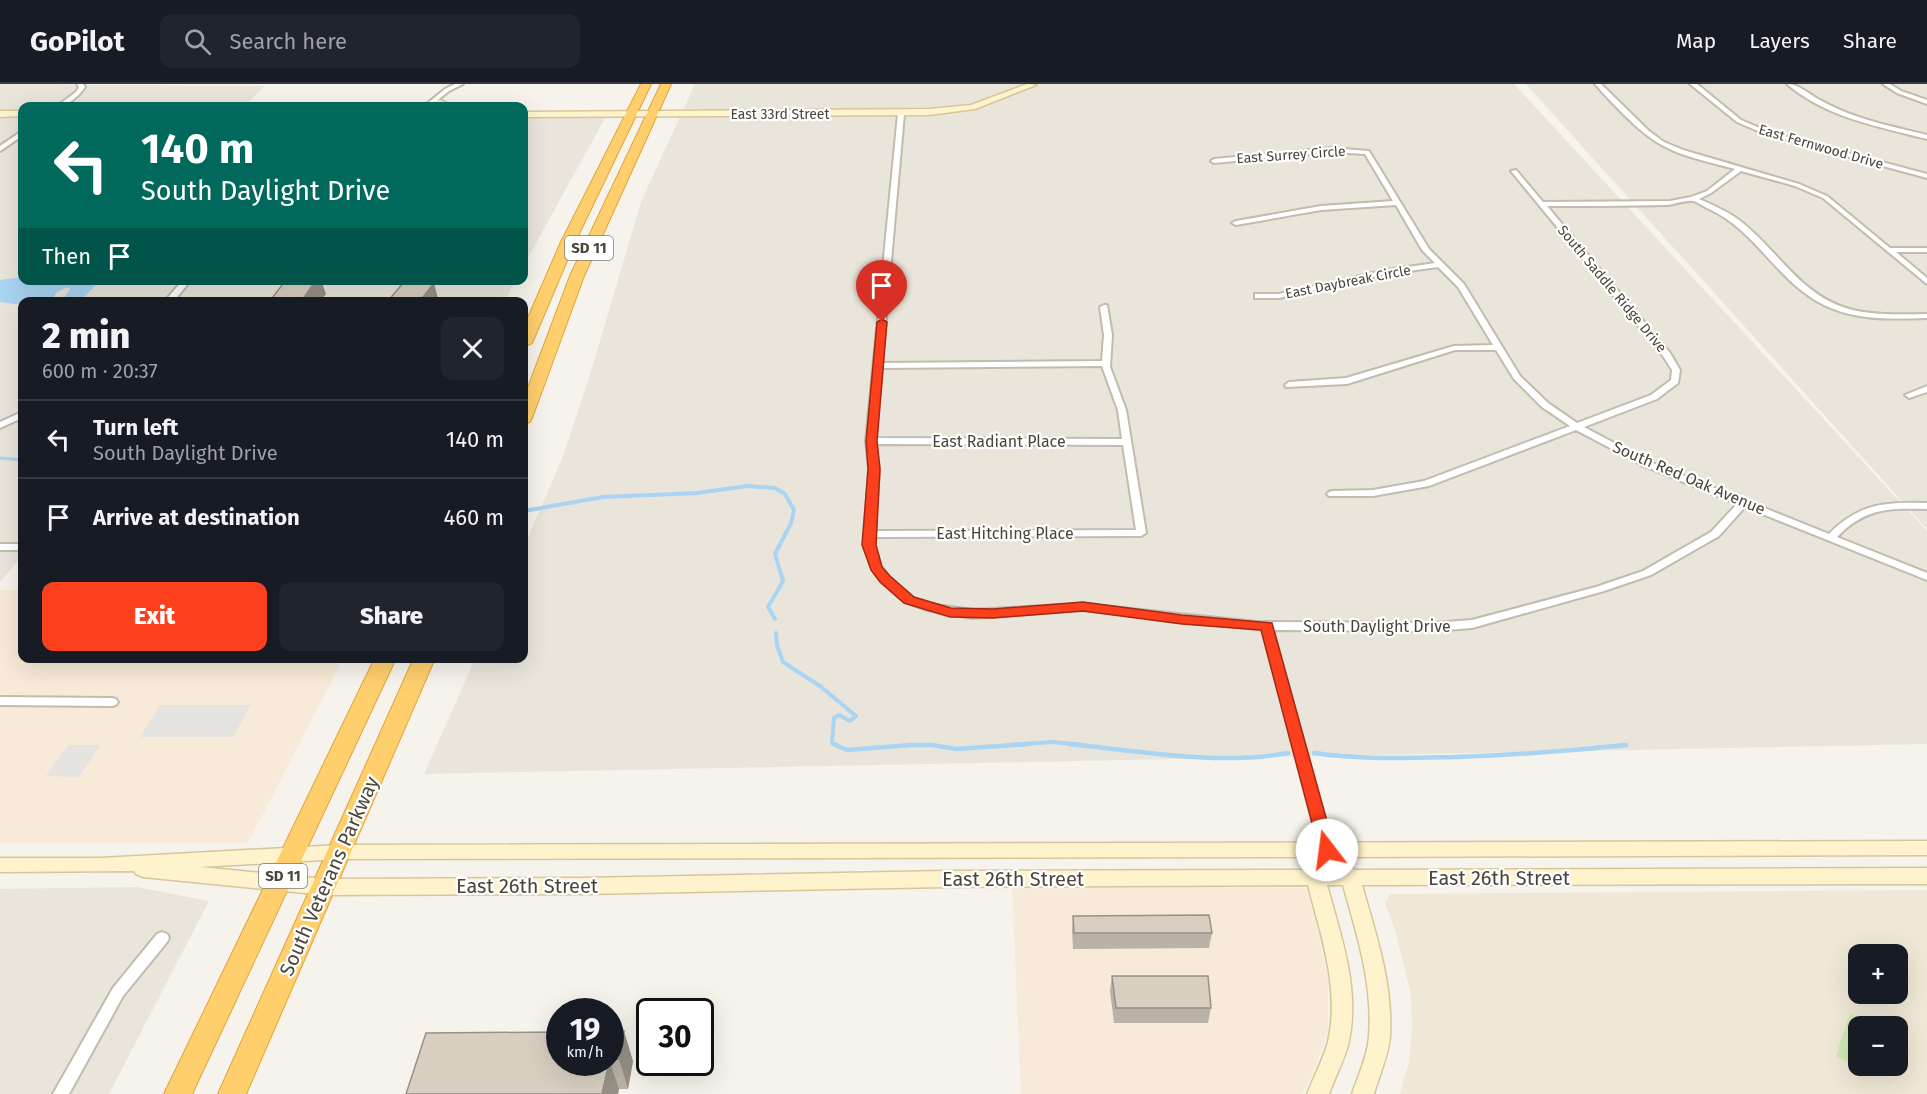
<!DOCTYPE html>
<meta charset="utf-8">
<style>
body{margin:0;font-family:"Fira Sans",sans-serif;background:#20242c;color:#f1f3f6;height:100vh;display:flex;flex-direction:column;font-size:22px;white-space:nowrap}
*{box-sizing:border-box;margin:0}
p{font-size:20px;color:#9ea1a6}
.icon{flex:none;width:33px;height:33px;fill:none;stroke:currentColor;stroke-width:2;stroke-linecap:round;stroke-linejoin:round}
.map{position:relative;flex:1;overflow:hidden}
.sheet{position:absolute;left:18px;top:213px;width:510px;height:366px;display:flex;flex-direction:column;background:#171b24;border-radius:12px;box-shadow:0 6px 24px #0002}
.sheet>*{flex:none}
.banner{position:absolute;left:18px;top:18px;width:510px;height:183px;border-radius:12px;box-shadow:0 6px 24px #0002;background:#00695c;color:#fff;overflow:hidden}
.controls{position:absolute;left:1848px;top:860px;display:grid;gap:12px}
.controls a{display:grid;place-items:center;width:60px;height:60px;border-radius:12px;background:#171b24;box-shadow:0 6px 24px #0002;font-size:30px}
.speed{position:absolute;left:546px;top:914px;display:flex;gap:12px;font-size:30px;font-weight:700;text-align:center}
.speed>*{display:grid;place-content:center;width:78px;height:78px;border-radius:50%;background:#171b24;box-shadow:0 6px 24px #0002;line-height:1}
.speed small{font-size:15px;font-weight:400}
.speed .limit{border:3px solid #111;border-radius:9px;background:#fff;color:#111}
.pin{position:absolute;display:grid;place-items:center;width:51px;height:51px;color:#fff;margin:-62px -26px;border-radius:50% 50% 50% 0;rotate:-45deg;box-shadow:0 0 6px #0007}
.pin .icon{rotate:45deg}
.me{position:absolute;width:66px;margin:-33px;rotate:345deg;stroke-linejoin:round;filter:drop-shadow(0 0 4px #0008)}
.turn{display:flex;align-items:center;gap:21px;height:126px;padding:0 24px;font-size:27px}
.turn .icon{width:78px;height:78px;stroke-width:2.5}
.turn b{display:block;font-size:42px;line-height:51px}
.then{display:flex;align-items:center;height:57px;padding:0 24px;background:#0003;gap:12px;font-size:22px}
.round{display:grid;place-items:center;flex:none;width:63px;height:63px;border-radius:12px;background:#20242c}
.overview{display:flex;align-items:center;justify-content:space-between;height:102px;padding:0 24px}
h1{font-size:36px;font-weight:800;line-height:45px}
.action{display:flex;gap:12px;margin-top:auto;padding:12px 24px}
.action a{flex:1;height:69px;border-radius:12px;background:#fc3f1d;color:#fff;font-size:24px;font-weight:800;line-height:69px;text-align:center}
.action a+a{background:#20242c;color:#f1f3f6}
ul{padding:0;list-style:none}
li{display:flex;align-items:center;gap:18px;height:78px;padding:0 24px;border-top:2px solid #363941}
li div{flex:1}
li b{display:block;font-size:22px}
li em{font-style:normal}
header{display:flex;align-items:center;gap:36px;box-sizing:border-box;height:84px;padding:0 30px;background:#171b24;border-bottom:2px solid #363941}
header strong{font-size:28px}
nav{display:flex;gap:33px;margin-inline-start:auto;font-size:21px}
.search{width:420px;height:54px;background:#20242c;display:flex;align-items:center;gap:15px;box-sizing:border-box;padding:0 21px;border-radius:12px;color:#9ea1a6;font-size:22px}
.map>svg:first-child{display:block}
</style>
<header>
<strong>GoPilot</strong>
<div class="search"><svg class="icon" aria-label="search" viewBox="0 0 24 24"><circle cx="10" cy="10" r="6"/><path d="M15 15l6 6"/></svg>Search here</div>
<nav><a>Map</a><a>Layers</a><a>Share</a></nav>
</header>
<div class="map">
<svg width="1927" height="1010" viewBox="0 0 1927 1010">
<rect width="100%" height="100%" fill="#f6f3ec"/>
<path fill="#eae5da" d="M0,0L264,2L245,22H22V196L515,197L504,218H22V472L0,498Z
M695,0H1514L1927,447V660L424,690L475,575L524,574V463L564,370L589,294L641,118Z
M1526,0H1927V445Z
M524,27H609L524,181Z
M137,803L209,817L109,1010H0V805Z"/>
<path fill="#f7ead8" d="M0,506H22V574L343,575L248,759H0Z
M1012,801L1308,804L1328,892V948L1311,994L1301,1010H1021Z"/>
<path fill="#efe8d6" fill-rule="evenodd" d="M1927,806V1010H1400L1409,977L1412,943L1411,911L1395,846L1385,819L1390,810ZM1858,870H1898V909H1858ZM1858,942H1898V981H1858Z"/>
<path fill="#d2eab5" d="M1850,929L1875,942H1858V981H1866L1864,987L1836,972Z"/>
<path fill="#e5e3e0" d="M160,621H251L233,653H140Z
M68,661H100L79,693L46,692Z"/>
<path fill="#a9d4f2" d="M22,193V196L65,197L68,199L76,197H100L80,217H62L70,205L67,203L56,209L52,217L22,218V221L0,218V196Z"/>
<g fill="none" stroke-linecap="round" stroke-linejoin="round">
<path stroke="#a9d4f2" stroke-width="3" d="M0,374L22,376"/>
<path stroke="#a9d4f2" stroke-width="4" d="M524,427L603,413L697,409L748,402L775,404L785,410L794,426L791,439L775,470L783,497L768,523L775,535
M776,549L777,561L783,578L820,602L856,632L850,637L839,631L834,634L832,659L837,661
M909,661H933
M1009,661L1052,658L1084,661"/>
<path stroke="#a9d4f2" stroke-width="4.5" d="M833,660L847,666L911,661H932L956,665L1029,660
M1069,660C1141,667 1216,682 1288,669
M1314,669C1361,676 1409,674 1456,673C1513,671 1570,667 1626,661"/>
<g stroke="#c2bbae" stroke-width="4">
<path id="street" d="M77,0H83L85,3C79,12 68,22 57,22L76,8L79,3Z
M455,0H463L449,7L433,20H429V18L445,5Z
M1595,0H1601L1649,47L1664,58L1683,66L1799,100L1827,112L1890,164H1927V168H1896L1927,194V200L1823,114L1795,102L1741,87L1711,109L1699,115C1713,121 1727,127 1739,136C1777,165 1800,211 1849,225C1874,232 1901,230 1927,230V234C1892,235 1856,237 1824,221C1778,199 1756,146 1709,125C1704,123 1698,118 1693,117C1684,116 1674,121 1666,121C1626,122 1586,122 1547,122L1670,269L1680,286L1678,299L1657,315L1584,343L1650,378L1829,450C1859,419 1886,418 1927,419V425C1888,424 1865,424 1837,453L1927,489V496L1745,423L1719,452L1651,491L1604,507L1472,544L1433,547L1273,546L1333,766L1332,770L1327,771L1322,770L1321,766L1263,546L1083,526L972,534L927,526L905,518L881,497L872,485L864,461L869,385L866,357L898,30L901,28L904,30L882,279L1102,277L1104,251L1100,223L1104,221H1107L1112,251L1110,283L1126,326L1146,449L1141,452L875,453L874,461L881,482L889,493L913,514L929,520L972,526L1083,520L1257,538L1433,539L1472,536L1596,503L1643,487L1711,448L1737,420L1644,382L1576,346L1429,402L1373,412H1329L1327,410L1329,408L1332,407L1373,406L1424,397L1570,342L1542,323L1514,295L1496,266H1455L1347,300L1286,303L1285,301L1289,298L1346,294L1454,262L1493,261L1458,203L1438,183L1387,190L1279,214H1255V210H1279L1387,186L1435,179L1422,166L1396,121L1321,126L1236,141L1232,139L1236,137L1321,122L1393,117L1365,70L1331,68L1214,79L1211,77L1214,75L1331,64L1369,67L1429,165L1464,200L1520,292L1548,319L1577,339L1651,311L1671,296L1672,286L1663,272L1511,87L1516,86L1543,118L1670,117L1691,113L1707,107L1735,85C1710,78 1682,73 1660,60C1640,49 1610,17 1595,0ZM1102,282L1118,326L1122,355L876,354L882,284ZM876,360L1123,361L1136,446L875,447L879,385Z
M1690,0H1697L1741,36L1769,48L1927,90V94L1765,50L1737,38Z
M1787,0C1799,0 1810,11 1820,16C1853,35 1891,42 1927,51V55C1879,43 1825,33 1787,0Z
M1883,0H1890L1901,7L1927,16V20L1897,9Z
M22,47V52L0,67V62Z
M183,196H191L173,218H164Z
M1927,302V308L1909,314L1905,311Z
M22,328V334L0,344V338Z
M0,460H22V466H0Z
M0,613L112,614L116,615L118,618L116,621L112,622L0,621Z
M162,848L167,850L169,854L167,858L123,912L69,1010H53L113,904L157,850Z"/>
</g>
<g stroke="#d6c79b" stroke-width="3">
<path id="secondary" d="M1027,0L1036,1L975,25L929,31L524,33V28L929,25L971,21Z
M440,16L454,22H413Z
M0,27H22V32L0,33Z
M1927,757V771L1343,773L1355,786L1927,784V800L1362,801C1376,851 1393,899 1390,952C1389,970 1379,992 1374,1010H1352C1358,992 1368,971 1369,952C1373,900 1357,851 1343,801H1327C1341,852 1360,905 1349,957C1345,975 1335,993 1329,1010H1307C1314,993 1323,975 1328,958C1340,905 1321,852 1308,801L945,803L584,810L324,811L143,793L136,790L134,787L0,788V774H101L340,761ZM1315,773L1310,786L945,787L584,794L324,795L200,783L340,775Z"/>
</g>
<g stroke="#e0a43c" stroke-width="2">
<path id="highway" d="M641,0H651L575,158L532,259L524,263V243L561,158Z
M661,0H671L584,192L532,334L530,338L524,339V314L570,192Z
M375,574H396L192,1010H164Z
M414,574H435L246,1010H218Z"/>
</g>
<use href="#street" fill="#fff" fill-rule="evenodd"/>
<use href="#secondary" fill="#fff3cd" fill-rule="evenodd"/>
<use href="#highway" fill="#ffcf6e" fill-rule="evenodd"/>
</g>
<path fill="#bab2a6" d="M1073,832L1212,849L1209,864L1073,865L1072,847Z
M1112,892L1211,924L1208,939H1114L1110,907Z
M610,947L633,977L628,1005H619L618,1010H406L560,978H610Z"/>
<path fill="#979187" d="M316,196H321L326,210L320,218H301Z
M434,199L439,218H419Z
M624,947L633,977L628,1005L619,975Z
M609,978H610L619,1005L618,1010H602Z"/>
<path fill="#d8cfc1" stroke="#979187" stroke-width="1.5" d="M286,196H316L301,218H269Z
M404,198L434,199L419,218H387Z
M1209,831L1212,849H1074L1073,832Z
M1112,892H1208L1211,924H1116Z
M610,947H624L619,975H610Z
M560,948V978H609L602,1010H406L426,949Z"/>
<path fill="#fc3f1d" stroke="#a42913" stroke-width="1.5" d="M882,235L887,238L877,357L880,385L876,461L882,483L890,492L914,513L951,524L993,525L1083,518L1182,531L1272,539L1335,766L1333,771L1327,773L1321,771L1319,766L1261,546L1182,540L1083,527L993,534L950,533L904,519L880,498L871,486L862,461L868,385L866,357L877,238Z"/>
<g text-anchor="middle" dominant-baseline="central" stroke-width="4.5" stroke-linejoin="round" paint-order="stroke">
<g font-size="14" fill="#4b4439" stroke="#fff">
<text x="780" y="30">East 33rd Street</text>
<text transform="translate(1821 63) rotate(16)">East Fernwood Drive</text>
<text transform="translate(1291 71) rotate(-4)">East Surrey Circle</text>
<text transform="translate(1348 198) rotate(-11)">East Daybreak Circle</text>
<text transform="translate(1612 205) rotate(50)">South Saddle Ridge Drive</text>
</g>
<g fill="#fff" stroke="#817c74" stroke-width="1.5">
<rect x="565" y="152" width="48" height="24" rx="4.5"/>
<rect x="259" y="780" width="48" height="24" rx="4.5"/>
</g>
<g font-size="15" font-weight="bold" fill="#4b4439">
<text x="589" y="164">SD 11</text>
<text x="283" y="792">SD 11</text>
</g>
<g font-size="16" fill="#4b4439" stroke="#fff">
<text x="999" y="357">East Radiant Place</text>
<text transform="translate(1689 394) rotate(23)">South Red Oak Avenue</text>
<text x="1005" y="449">East Hitching Place</text>
<text x="1377" y="542">South Daylight Drive</text>
</g>
<g font-size="20" fill="#4b4439" stroke="#fff">
<text transform="translate(329 792) rotate(-66)">South Veterans Parkway</text>
<text x="1499" y="794">East 26th Street</text>
<text x="1013" y="795">East 26th Street</text>
<text x="527" y="802">East 26th Street</text>
</g>
</g>
</svg>
<div class="controls">
<a>+</a>
<a>−</a>
</div>
<div class="speed"><div>19<small>km/h</small></div><div class="limit">30</div></div>
<div class="pin" style="left:882px;top:238px;background:#d93025"><svg class="icon" aria-label="arrive" viewBox="0 0 24 24"><path d="M6 21V4h12l-3 4 3 4H6"/></svg></div>
<svg class="me" style="left:1327px;top:766px" viewBox="-20 -20 40 40"><circle r="19" fill="#fff"/><path d="M0-13L10 11 0 6-10 11z" fill="#fc3f1d"/></svg>
<div class="banner">
<div class="turn"><svg class="icon" aria-label="left" viewBox="0 0 24 24"><path d="M17 20v-9H6M10 6l-5 5 5 5"/></svg><div><b>140 m</b>South Daylight Drive</div></div>
<div class="then">Then<svg class="icon" aria-label="arrive" viewBox="0 0 24 24"><path d="M6 21V4h12l-3 4 3 4H6"/></svg></div>
</div>
<section class="sheet">
<div class="overview"><div><h1>2 min</h1><p>600 m · 20:37</p></div><a class="round"><svg class="icon" aria-label="close" viewBox="0 0 24 24"><path d="M6 6l12 12M18 6L6 18"/></svg></a></div>
<ul>
<li><svg class="icon" aria-label="left" viewBox="0 0 24 24"><path d="M17 20v-9H6M10 6l-5 5 5 5"/></svg><div><b>Turn left</b><p>South Daylight Drive</p></div><em>140 m</em></li>
<li><svg class="icon" aria-label="arrive" viewBox="0 0 24 24"><path d="M6 21V4h12l-3 4 3 4H6"/></svg><div><b>Arrive at destination</b></div><em>460 m</em></li>
</ul>
<div class="action"><a>Exit</a><a>Share</a></div>
</section>
</div>
